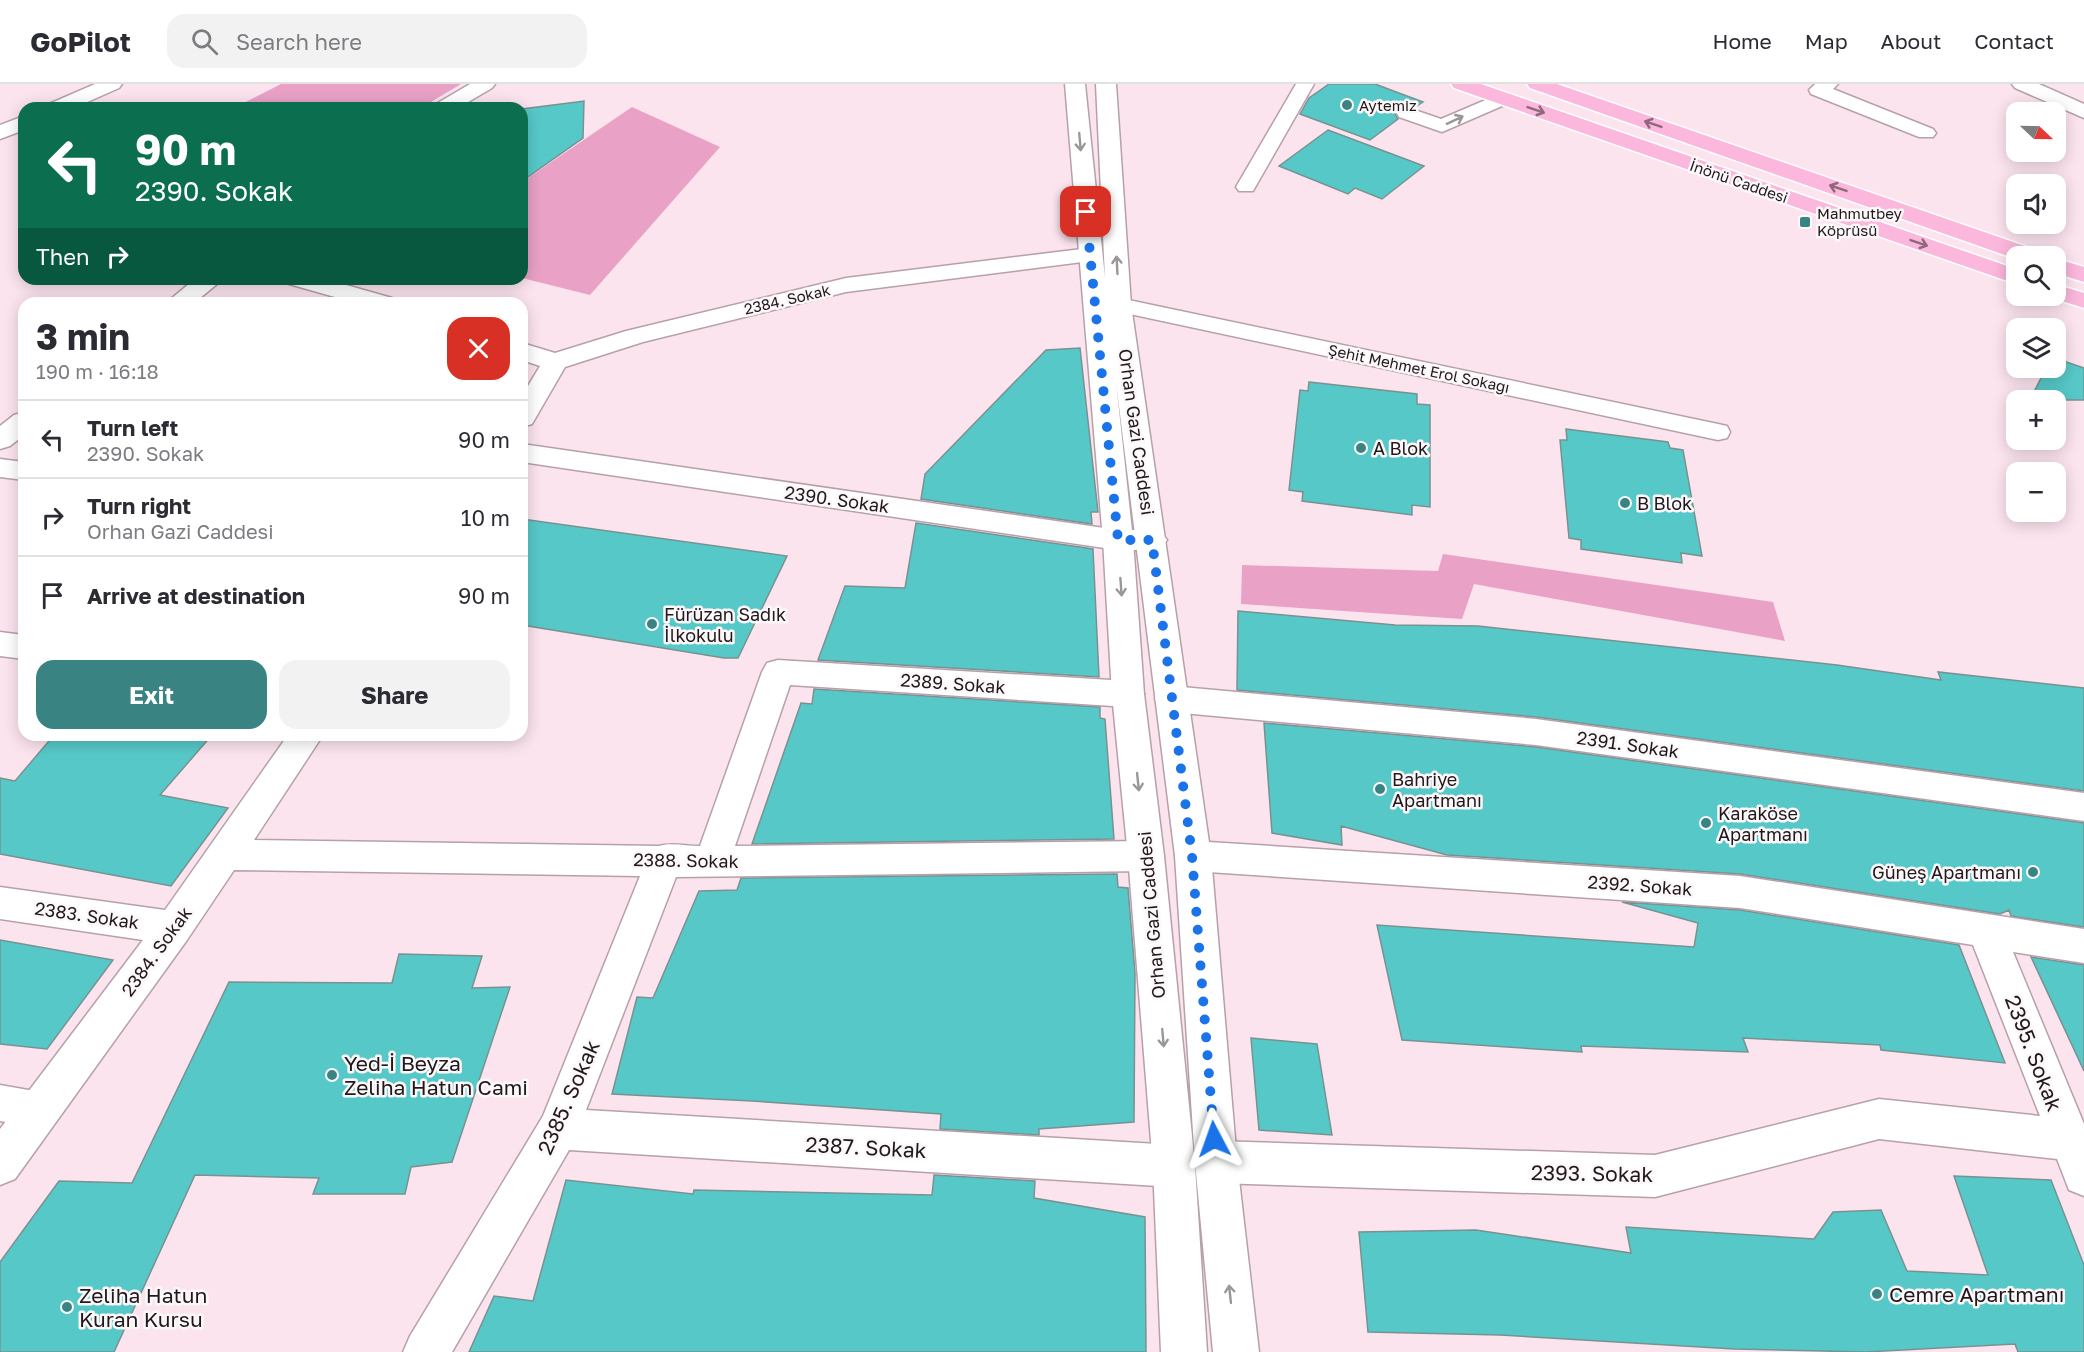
<!DOCTYPE html>
<meta charset="utf-8">
<style>
body{margin:0;font-family:"Golos Text",sans-serif;background:#f2f2f3;color:#2b2b33;height:100vh;display:flex;flex-direction:column;font-size:22px;white-space:nowrap}
*{box-sizing:border-box;margin:0}
p{font-size:20px;color:#7c7c81}
.icon{flex:none;width:33px;height:33px;fill:none;stroke:currentColor;stroke-width:2;stroke-linecap:round;stroke-linejoin:round}
.map{position:relative;flex:1;overflow:hidden}
.panel{position:absolute;left:18px;top:213px;width:510px;height:444px;display:flex;flex-direction:column;background:#fff;border-radius:18px;box-shadow:0 3px 15px #0003}
.panel>*{flex:none}
.guide{position:absolute;left:18px;top:18px;width:510px;height:183px;border-radius:18px;box-shadow:0 3px 15px #0003;background:#0b6e4f;color:#fff;overflow:hidden}
.needle{width:39px;rotate:112deg}
.tools{position:absolute;left:2006px;top:18px;display:grid;gap:12px}
.tools a{display:grid;place-items:center;width:60px;height:60px;border-radius:12px;background:#fff;box-shadow:0 3px 15px #0003;font-size:30px}
.pin{position:absolute;display:grid;place-items:center;width:51px;height:51px;color:#fff;margin:-26px;border-radius:12px;box-shadow:0 3px 9px #0006}
.me{position:absolute;width:66px;margin:-33px;rotate:356deg;stroke-linejoin:round;filter:drop-shadow(0 0 4px #0008)}
.turn{display:flex;align-items:center;gap:21px;height:126px;padding:0 18px;font-size:27px}
.turn .icon{width:78px;height:78px;stroke-width:2.5}
.turn b{display:block;font-size:42px;line-height:51px}
.then{display:flex;align-items:center;height:57px;padding:0 18px;background:#0003;gap:12px;font-size:22px}
.round{display:grid;place-items:center;flex:none;width:63px;height:63px;border-radius:18px;background:#f2f2f3}
.headline{display:flex;align-items:center;justify-content:space-between;height:102px;padding:0 18px}
h1{font-size:36px;font-weight:700;line-height:45px}
.primary-button{display:flex;gap:12px;margin-top:auto;padding:12px 18px}
.primary-button a{flex:1;height:69px;border-radius:18px;background:#3a8383;color:#fff;font-size:24px;font-weight:700;line-height:69px;text-align:center}
.primary-button a+a{background:#f2f2f3;color:#2b2b33}
ul{padding:0;list-style:none}
li{display:flex;align-items:center;gap:18px;height:78px;padding:0 18px;border-top:2px solid #e1e1e2}
li div{flex:1}
li b{display:block;font-size:22px}
li em{font-style:normal}
header{display:flex;align-items:center;gap:36px;box-sizing:border-box;height:84px;padding:0 30px;background:#fff;border-bottom:2px solid #e1e1e2}
header strong{font-size:28px}
nav{display:flex;gap:33px;margin-inline-start:auto;font-size:21px}
.search{width:420px;height:54px;background:#f2f2f3;display:flex;align-items:center;gap:15px;box-sizing:border-box;padding:0 21px;border-radius:18px;color:#7c7c81;font-size:22px}
.map>svg:first-child{display:block}
</style>
<header>
<strong>GoPilot</strong>
<div class="search"><svg class="icon" aria-label="search" viewBox="0 0 24 24"><circle cx="10" cy="10" r="6"/><path d="M15 15l6 6"/></svg>Search here</div>
<nav><a>Home</a><a>Map</a><a>About</a><a>Contact</a></nav>
</header>
<div class="map">
<svg width="2084" height="1268" viewBox="0 0 2084 1268">
<rect width="100%" height="100%" fill="#fce4ef"/>
<path fill="#e9a1c6" d="M281,0H461L421,24H234Z
M632,23L720,63L590,211L522,194V98Z
M1443,470L1773,518L1785,557L1474,500L1462,535L1241,520L1242,481L1438,487Z"/>
<path fill="#57c8c8" stroke="#789291" stroke-width="1.5" d="M1329,0H1375L1423,18L1414,24L1407,21L1398,23L1395,30L1398,35L1370,56L1300,30L1309,14Z
M584,17L583,54L522,97V25Z
M1328,46L1424,82L1382,115L1355,104L1348,110L1279,82Z
M1080,264L1098,428H1091L1092,440L921,415L925,390L1046,266Z
M2055,274L2084,284V316H2030L2046,284H2055Z
M1309,298L1417,310V320L1430,321V423L1412,421V431L1302,417L1303,408L1289,406L1300,306L1308,307Z
M1566,345L1668,358L1670,364L1683,366L1702,472L1681,469L1682,479L1581,465V456L1569,454L1560,356H1567Z
M522,435L787,472L738,574H724L522,541Z
M916,439L1093,465L1099,593L818,576L845,502L905,504Z
M1238,527L1395,541L1478,542L1837,581L1941,596L1938,588L2084,604V707L1536,633L1237,606Z
M814,605L1100,623V634L1105,635L1114,755L752,760L801,619L812,620Z
M1264,639L1536,663L2084,739V843L2011,832L2009,826L2000,830L1740,790L1447,771L1341,742L1342,761L1272,749Z
M54,651H212L160,711L228,724L171,802L0,770V694L15,697Z
M1117,790L1118,803L1128,804L1135,889L1134,1038L1039,1045V1051L940,1045L941,1030L752,1017L612,1010L637,913L653,914L699,807L737,806L741,794Z
M1622,818L1740,826L1959,861L2005,979L1881,966L1880,961L1743,954L1748,968L1581,962L1582,968L1402,956L1377,841L1694,863L1698,839Z
M0,856L113,876L47,965L0,960Z
M399,870L482,872L472,904L510,903L452,1078L411,1083L405,1110H313L319,1094L195,1091L114,1268H0V1178L59,1097L132,1099L229,898L392,899Z
M2031,873L2084,881V987Z
M1251,954L1317,960L1332,1051L1259,1046Z
M934,1091L1035,1097L1034,1114L1145,1133L1146,1268H469L494,1212L533,1217L566,1096L693,1110L694,1106L932,1111Z
M1954,1092L2051,1096L2084,1181V1268H2018L2015,1260L1865,1268L1734,1265L1500,1251L1368,1248L1359,1148L1476,1146L1631,1169L1626,1143L1814,1155L1833,1128L1881,1126L1907,1187L1988,1191Z"/>
<g fill="none" stroke-linecap="round" stroke-linejoin="round">
<g stroke="#b6a0aa" stroke-width="3">
<path id="service" d="M1296,0H1314L1253,107H1239L1236,103Z
M1815,0H1838L1833,5L1933,45L1936,49L1933,53H1919L1811,10L1809,6Z
M1502,9L1509,11L1511,15L1509,19L1442,48L1399,33L1397,29L1399,25L1406,23L1441,35Z
M1119,214L1718,340L1727,342L1730,348L1727,354L1718,356L1111,226L1108,221L1111,216Z
M0,1001L40,1008L53,1013L59,1026L53,1039L40,1044L0,1037Z"/>
</g>
<g stroke="#b6a0aa" stroke-width="3">
<path id="minor" d="M95,0H122L119,4L74,24H46L49,20Z
M470,0H495L492,4L458,24H433L436,20Z
M24,32V46L0,55V41Z
M1090,164L1098,166L1102,171L1098,176L846,208L643,258L565,283L532,340L522,343V312L540,282L522,276V259L555,269L626,247L846,194Z
M195,195H223L194,219H166Z
M286,195H325L392,214L395,219H356L289,200Z
M24,328V351L10,362L0,365V342L14,331Z
M522,360L1118,446H1152L1162,449L1167,456L1162,463L1152,466H1118L522,378Z
M0,375L24,378V396L0,393Z
M0,548L24,551V575L0,572Z
M778,576L1128,597L1139,601L1144,610L1139,619L1128,623L790,601L735,762L1146,757L1159,761L1164,772L1159,783L1146,787L676,793L586,1026L1174,1061L1189,1067L1195,1082L1189,1097L1174,1103L569,1066L452,1268H403L410,1252L543,1032L640,792L234,786L187,856L15,1095L0,1101V1045L143,856L0,835V803L165,826L288,651H323L254,756L659,762C669,758 687,762 700,762L762,588L767,579Z
M1171,602L1536,635L2084,709V737L1536,661L1171,628L1159,624L1155,615L1159,606Z
M1193,757L1740,792L2084,845V879L2013,868L2084,1040V1112L2069,1106L2057,1075L1879,1055L1655,1113L1216,1099L1201,1093L1195,1078L1201,1063L1216,1057L1655,1071L1879,1015L2040,1032L1973,861L1740,824L1193,787L1180,783L1175,772L1180,761Z"/>
</g>
<g stroke="#b6a0aa" stroke-width="3">
<path id="tertiary" d="M1065,0H1085L1105,194L1096,0H1116L1131,221L1211,772L1237,1078L1259,1268H1213L1195,1078L1175,772L1116,298L1133,456L1144,610L1164,772L1195,1082L1207,1268H1161L1153,1082L1128,772L1112,610L1103,456Z
M2012,0H2039L2084,20V34L2015,4Z"/>
</g>
<g stroke="#fff" stroke-width="3">
<path id="primary" d="M1451,0H1481L2016,185V200L1454,4Z
M1527,0H1557L2039,167L2043,172H2016V175L1530,4Z
M2055,174L2084,183V198L2055,189Z
M2055,200L2084,209V224L2046,212H2055Z"/>
</g>
<use href="#service" fill="#fff" fill-rule="evenodd"/>
<use href="#minor" fill="#fff" fill-rule="evenodd"/>
<use href="#tertiary" fill="#fff" fill-rule="evenodd"/>
<use href="#primary" fill="#fbb7dc" fill-rule="evenodd"/>
</g>
<defs><path id="oneway-shaft" d="M-6 0H5M1.5-3L5.5 0L1.5 3" fill="none" stroke-width="1.6" stroke-linecap="round" stroke-linejoin="round" transform="scale(1.5)"/></defs>
<g stroke="#8e687c">
<use href="#oneway-shaft" transform="translate(1536 26) rotate(19)"/>
<use href="#oneway-shaft" transform="translate(1653 40) rotate(-161)"/>
<use href="#oneway-shaft" transform="translate(1838 104) rotate(-161)"/>
<use href="#oneway-shaft" transform="translate(1919 159) rotate(19)"/>
</g>
<g stroke="#9b9799">
<use href="#oneway-shaft" transform="translate(1455 36) rotate(-25)"/>
<use href="#oneway-shaft" transform="translate(1080 58) rotate(85)"/>
<use href="#oneway-shaft" transform="translate(1117 181) rotate(-93)"/>
<use href="#oneway-shaft" transform="translate(1121 503) rotate(86)"/>
<use href="#oneway-shaft" transform="translate(1138 698) rotate(84)"/>
<use href="#oneway-shaft" transform="translate(1163 954) rotate(85)"/>
<use href="#oneway-shaft" transform="translate(1230 1210) rotate(-96)"/>
</g>
<g fill="none" stroke-linecap="round" stroke-linejoin="round">
<path stroke="#1a73e8" stroke-width="10" stroke-dasharray="0 18" d="M1086,128L1118,456H1152L1192,772L1214,1055"/>
</g>
<g fill="#3a8383" stroke="#fcf8fa" stroke-width="2">
<circle cx="1347" cy="21" r="6"/>
<rect x="1799" y="132" width="12" height="12" rx="3"/>
<circle cx="1361" cy="364" r="6"/>
<circle cx="1625" cy="419" r="6"/>
<circle cx="652" cy="540" r="6"/>
<circle cx="1380" cy="705" r="6"/>
<circle cx="1706" cy="739" r="6"/>
<circle cx="2033" cy="788" r="6"/>
<circle cx="332" cy="991" r="6"/>
<circle cx="1877" cy="1210" r="6"/>
<circle cx="67" cy="1223" r="6"/>
</g>
<g text-anchor="middle" dominant-baseline="central" stroke-width="5" stroke-linejoin="round" paint-order="stroke">
<g font-size="15" fill="#21181c" stroke="#fcf8fa" text-anchor="start">
<text x="1359" y="21">Aytemiz</text>
<text x="1817" y="129">Mahmutbey<tspan x="1817" dy="17">Köprüsü</tspan></text>
</g>
<g font-size="15" fill="#21181c" stroke="#fcf8fa">
<text transform="translate(1739 97) rotate(19)">İnönü Caddesi</text>
<text transform="translate(787 215) rotate(-13)">2384. Sokak</text>
<text transform="translate(1419 284) rotate(12)">Şehit Mehmet Erol Sokağı</text>
</g>
<g font-size="18" fill="#21181c" stroke="#fcf8fa">
<text transform="translate(1137 348) rotate(82)">Orhan Gazi Caddesi</text>
<text transform="translate(837 415) rotate(8)">2390. Sokak</text>
<text transform="translate(953 599) rotate(4)">2389. Sokak</text>
<text transform="translate(1628 660) rotate(8)">2391. Sokak</text>
<text transform="translate(686 776) rotate(1)">2388. Sokak</text>
<text transform="translate(1640 801) rotate(4)">2392. Sokak</text>
<text transform="translate(87 831) rotate(8)">2383. Sokak</text>
<text transform="translate(1151 831) rotate(-95)">Orhan Gazi Caddesi</text>
<text transform="translate(156 867) rotate(-54)">2384. Sokak</text>
</g>
<g font-size="18" fill="#21181c" stroke="#fcf8fa" text-anchor="start">
<text x="1373" y="364">A Blok</text>
<text x="1637" y="419">B Blok</text>
<text x="664" y="530">Fürüzan Sadık<tspan x="664" dy="21">İlkokulu</tspan></text>
<text x="1392" y="695">Bahriye<tspan x="1392" dy="21">Apartmanı</tspan></text>
<text x="1718" y="729">Karaköse<tspan x="1718" dy="21">Apartmanı</tspan></text>
<text x="2021" y="788" text-anchor="end">Güneş Apartmanı</text>
</g>
<g font-size="21" fill="#21181c" stroke="#fcf8fa">
<text transform="translate(2034 969) rotate(69)">2395. Sokak</text>
<text transform="translate(568 1013) rotate(-66)">2385. Sokak</text>
<text transform="translate(866 1063) rotate(3)">2387. Sokak</text>
<text transform="translate(1592 1089) rotate(1)">2393. Sokak</text>
</g>
<g font-size="21" fill="#21181c" stroke="#fcf8fa" text-anchor="start">
<text x="344" y="979">Yed-İ Beyza<tspan x="344" dy="24">Zeliha Hatun Cami</tspan></text>
<text x="1889" y="1210">Cemre Apartmanı</text>
<text x="79" y="1211">Zeliha Hatun<tspan x="79" dy="24">Kuran Kursu</tspan></text>
</g>
</g>
</svg>
<div class="tools">
<a><svg class="needle" viewBox="-14 -14 28 28"><path d="M0-13l5 13h-10z" fill="#e53935"/><path d="M0 13l5-13h-10z" fill="#7c7c81"/></svg></a>
<a><svg class="icon" aria-label="sound" viewBox="0 0 24 24"><path d="M4 9h4l5-4v14l-5-4H4zM17 9q2 3 0 6"/></svg></a>
<a><svg class="icon" aria-label="search" viewBox="0 0 24 24"><circle cx="10" cy="10" r="6"/><path d="M15 15l6 6"/></svg></a>
<a><svg class="icon" aria-label="layers" viewBox="0 0 24 24"><path d="M12 4l9 5-9 5-9-5zM3 14l9 5 9-5"/></svg></a>
<a>+</a>
<a>−</a>
</div>
<div class="pin" style="left:1086px;top:128px;background:#d93025"><svg class="icon" aria-label="arrive" viewBox="0 0 24 24"><path d="M6 21V4h12l-3 4 3 4H6"/></svg></div>
<svg class="me" style="left:1214px;top:1055px" viewBox="-20 -20 40 40"><path d="M0-17L14 15 0 8-14 15z" fill="#1a73e8" stroke="#fff" stroke-width="4"/></svg>
<div class="guide">
<div class="turn"><svg class="icon" aria-label="left" viewBox="0 0 24 24"><path d="M17 20v-9H6M10 6l-5 5 5 5"/></svg><div><b>90 m</b>2390. Sokak</div></div>
<div class="then">Then<svg class="icon" aria-label="right" viewBox="0 0 24 24"><path d="M7 20v-9h11M14 6l5 5-5 5"/></svg></div>
</div>
<section class="panel">
<div class="headline"><div><h1>3 min</h1><p>190 m · 16:18</p></div><a class="round" style="background:#d93025;color:#fff"><svg class="icon" aria-label="close" viewBox="0 0 24 24"><path d="M6 6l12 12M18 6L6 18"/></svg></a></div>
<ul>
<li><svg class="icon" aria-label="left" viewBox="0 0 24 24"><path d="M17 20v-9H6M10 6l-5 5 5 5"/></svg><div><b>Turn left</b><p>2390. Sokak</p></div><em>90 m</em></li>
<li><svg class="icon" aria-label="right" viewBox="0 0 24 24"><path d="M7 20v-9h11M14 6l5 5-5 5"/></svg><div><b>Turn right</b><p>Orhan Gazi Caddesi</p></div><em>10 m</em></li>
<li><svg class="icon" aria-label="arrive" viewBox="0 0 24 24"><path d="M6 21V4h12l-3 4 3 4H6"/></svg><div><b>Arrive at destination</b></div><em>90 m</em></li>
</ul>
<div class="primary-button"><a>Exit</a><a>Share</a></div>
</section>
</div>
